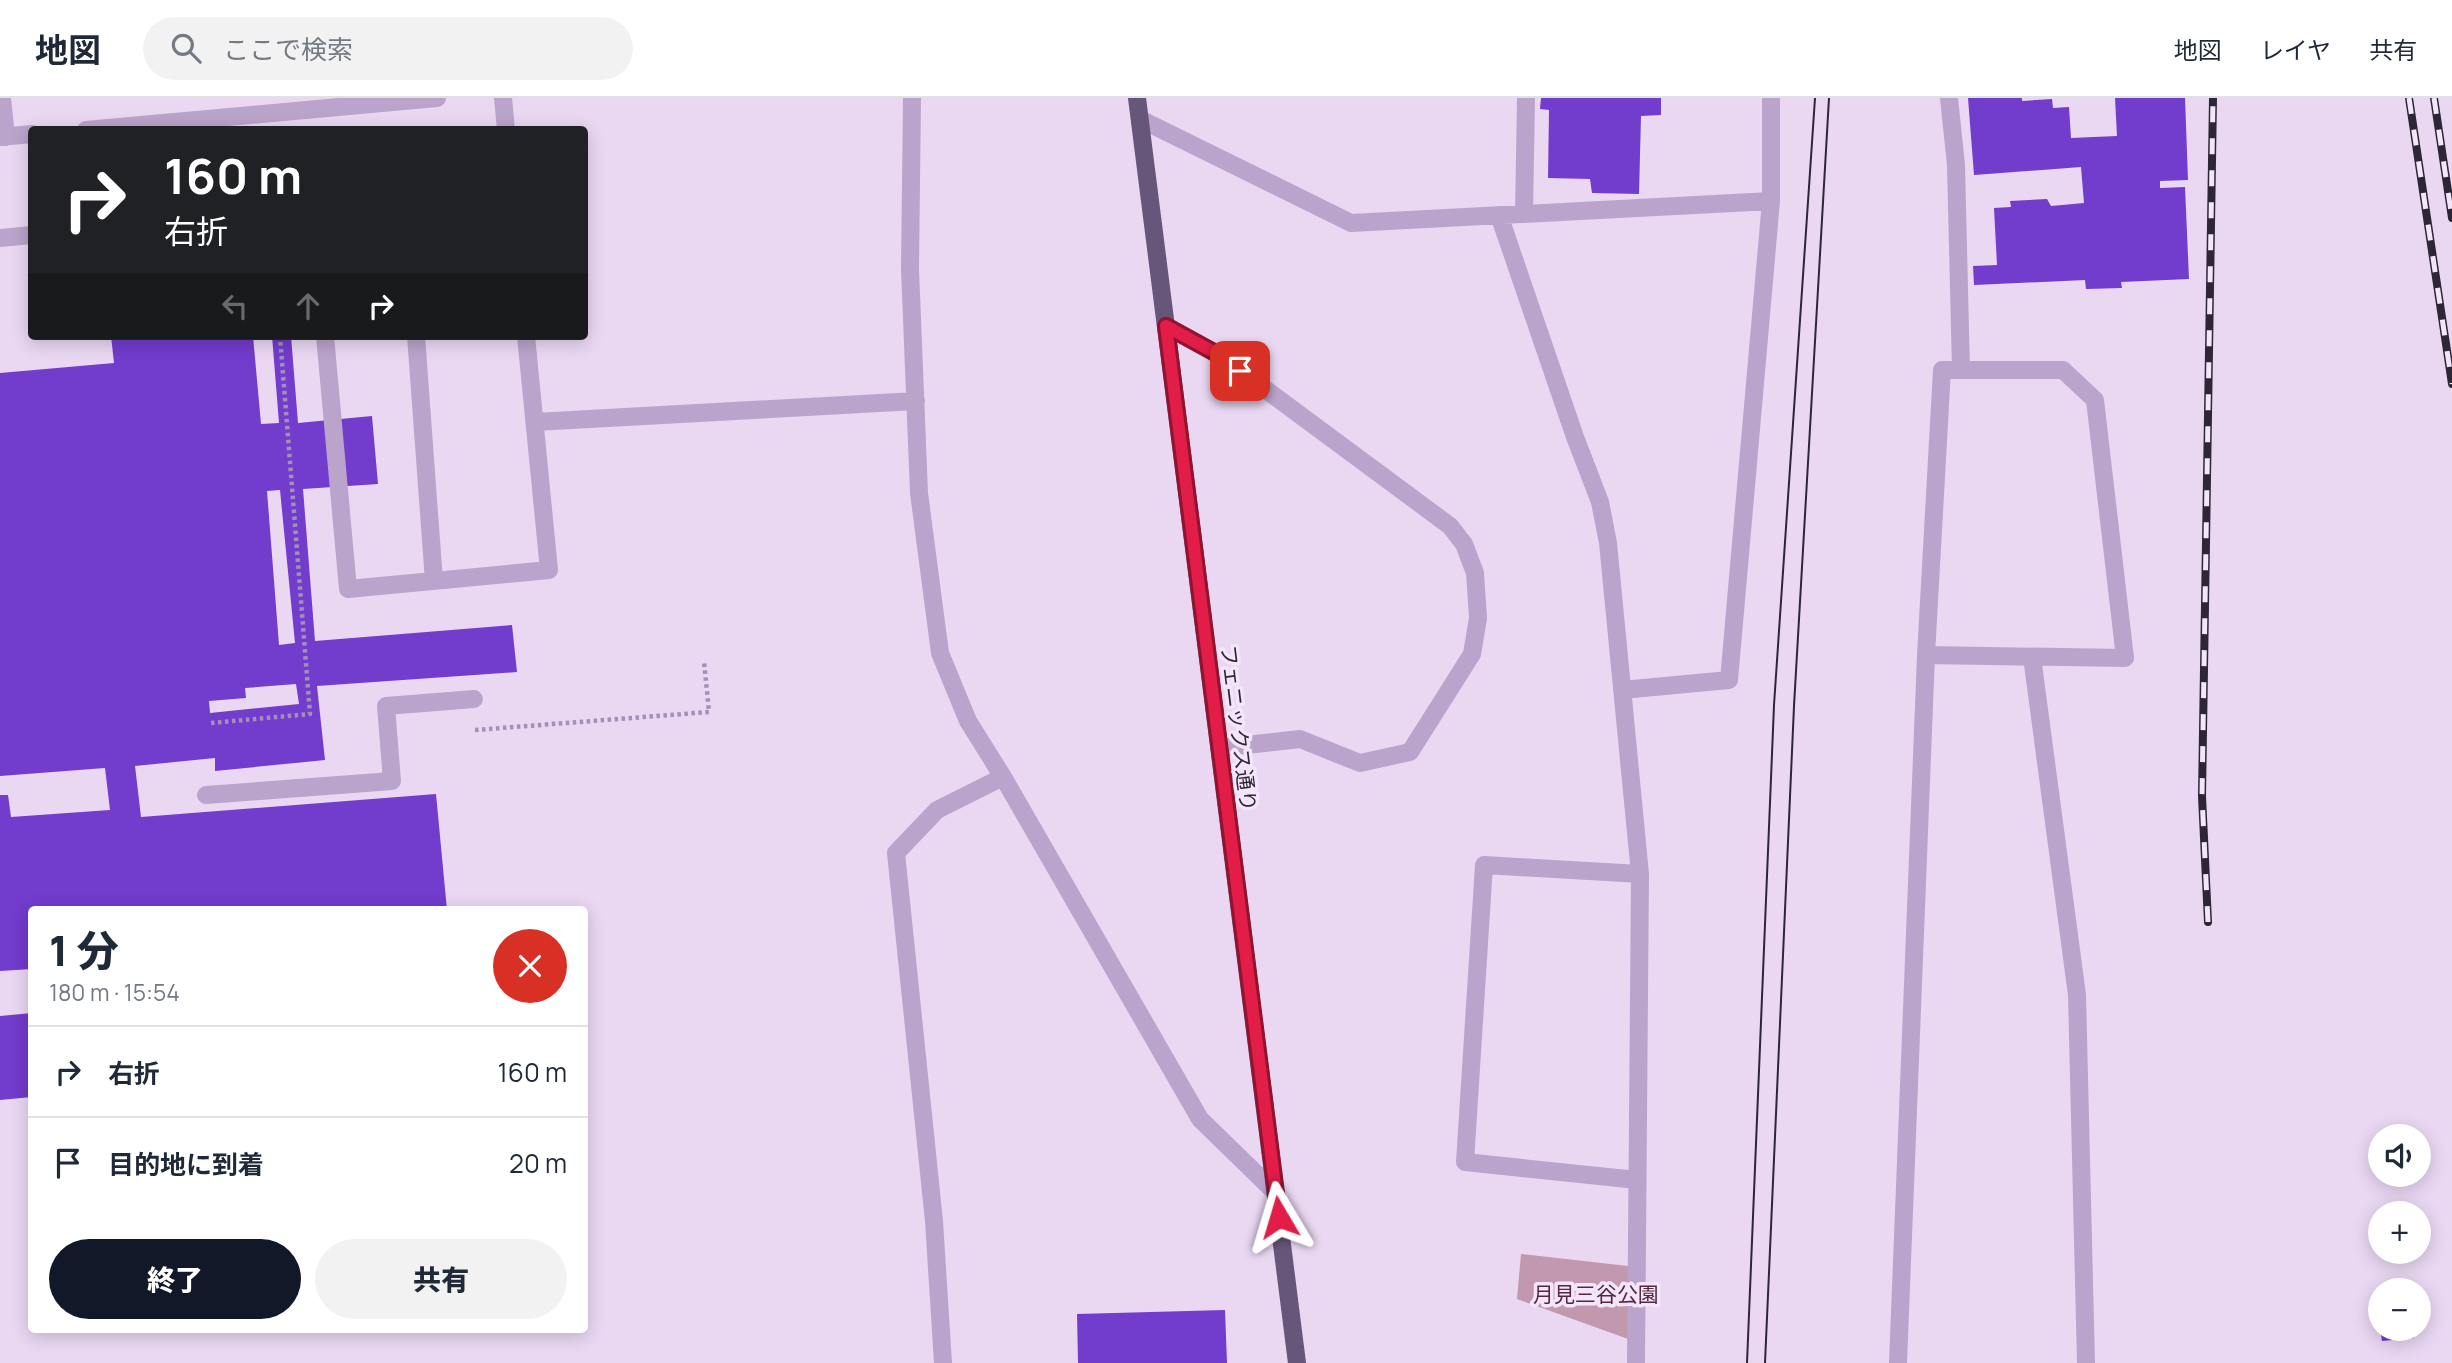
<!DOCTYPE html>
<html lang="ja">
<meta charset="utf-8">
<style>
body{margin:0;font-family:Manrope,"Noto Sans JP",sans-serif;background:#f2f2f3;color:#1f2937;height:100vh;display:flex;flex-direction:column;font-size:26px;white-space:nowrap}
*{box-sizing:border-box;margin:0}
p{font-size:23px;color:#747a83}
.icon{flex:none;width:38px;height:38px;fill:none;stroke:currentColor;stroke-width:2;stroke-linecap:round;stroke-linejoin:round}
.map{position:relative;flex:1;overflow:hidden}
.panel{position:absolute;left:28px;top:808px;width:560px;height:427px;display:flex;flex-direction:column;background:#fff;border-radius:7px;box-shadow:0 4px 18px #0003}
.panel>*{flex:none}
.banner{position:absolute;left:28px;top:28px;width:560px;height:214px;border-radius:7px;box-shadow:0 4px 18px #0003;background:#202124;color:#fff;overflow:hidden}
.fabs{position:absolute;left:2368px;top:1026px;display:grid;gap:14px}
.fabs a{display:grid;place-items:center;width:63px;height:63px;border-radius:50%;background:#fff;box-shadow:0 4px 18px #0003;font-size:35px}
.pin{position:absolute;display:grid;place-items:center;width:60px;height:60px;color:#fff;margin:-30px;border-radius:14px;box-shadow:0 4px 10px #0006}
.me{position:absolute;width:77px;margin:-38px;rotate:353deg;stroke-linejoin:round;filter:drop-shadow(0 0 5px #0008)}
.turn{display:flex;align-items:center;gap:24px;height:147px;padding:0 21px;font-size:32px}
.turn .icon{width:91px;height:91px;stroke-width:2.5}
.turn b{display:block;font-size:49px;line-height:60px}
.lanes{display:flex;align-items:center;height:66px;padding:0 21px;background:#0003;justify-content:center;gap:35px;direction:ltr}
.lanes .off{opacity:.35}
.round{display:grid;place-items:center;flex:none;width:74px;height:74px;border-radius:37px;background:#f2f2f3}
.head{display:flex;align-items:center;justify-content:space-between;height:119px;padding:0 21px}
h1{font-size:42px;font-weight:800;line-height:52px}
.action{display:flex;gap:14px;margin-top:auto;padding:14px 21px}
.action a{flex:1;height:80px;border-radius:42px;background:#111827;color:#fff;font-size:28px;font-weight:800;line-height:80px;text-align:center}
.action a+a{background:#f2f2f3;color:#1f2937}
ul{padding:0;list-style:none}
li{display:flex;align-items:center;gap:21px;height:91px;padding:0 21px;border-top:2px solid #e0e1e3}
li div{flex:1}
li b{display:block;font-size:26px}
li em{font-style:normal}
header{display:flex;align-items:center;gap:42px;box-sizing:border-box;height:98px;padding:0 35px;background:#fff;border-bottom:2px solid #e0e1e3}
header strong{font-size:33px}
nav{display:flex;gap:38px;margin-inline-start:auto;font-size:24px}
.search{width:490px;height:63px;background:#f2f2f3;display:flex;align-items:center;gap:18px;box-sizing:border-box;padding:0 24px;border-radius:38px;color:#747a83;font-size:26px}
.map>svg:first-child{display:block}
</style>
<header>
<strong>地図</strong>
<div class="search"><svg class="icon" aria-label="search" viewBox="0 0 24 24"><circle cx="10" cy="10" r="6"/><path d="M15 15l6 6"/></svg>ここで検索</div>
<nav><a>地図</a><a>レイヤ</a><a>共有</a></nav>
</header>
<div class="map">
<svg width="2452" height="1265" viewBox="0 0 2452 1265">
<rect width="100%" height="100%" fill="#ead8f3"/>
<path fill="#c298ae" d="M1521,1156L1628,1168V1241L1517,1201Z"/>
<path fill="#723ccd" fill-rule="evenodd" d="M1541,0H1661V17L1641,18L1639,96L1592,95L1590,81L1548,80L1549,12L1540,11Z
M1968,0H2022V3L2052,1L2053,10L2069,9L2071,40L2117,38L2115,0H2185L2188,82L2160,83V90L2185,89L2189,181L2121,184L2122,190L2086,191L2085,182L1974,187L1973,168L1997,167L1994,110L2011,109L2010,103L2047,101L2051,108L2084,105L2081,69L1974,77Z
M111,238H253L261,326L279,325L272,238H291L298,325L372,318L378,386L303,391L315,543L512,527L517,574L317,588L325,662L215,673V660L135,668L141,719L436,696L447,812H32V871L0,873V697H8L11,719L110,712L105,670L0,678V275L114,265ZM280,392L295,545L279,547L267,393ZM296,586L299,606L210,615L209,603L246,600L245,590Z
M32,915V999L0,1002V918Z
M1225,1212L1227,1265H1078L1077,1216Z
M2380,1230H2413L2414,1240L2382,1243Z"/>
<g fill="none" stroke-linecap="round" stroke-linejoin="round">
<path stroke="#a58eb7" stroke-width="4.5" stroke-dasharray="3.5 3.5" stroke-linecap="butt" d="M211,625L310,616L280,238
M475,632L709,614L704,563"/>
<path stroke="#bba4cb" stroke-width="18" d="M2,0L6,39
M503,0L506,32
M912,0L910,171L919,395L940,555L968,623L1003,679L1200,1021L1276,1095
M1949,0L1956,67L1961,272
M1140,21L1351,125L1771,103
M86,32L437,0
M0,39L32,36
M1524,116L1526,0
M1499,117L1575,339L1600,404L1608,445L1640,776L1636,1265
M0,140L32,137
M1166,228L1219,257L1450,428L1464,446L1475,475L1478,520L1472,556L1410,654L1360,665L1300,641L1219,650
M325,238L348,491L549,472L526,238
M416,238L434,483
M535,324L916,303
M2032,559L2077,897L2086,1265
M1622,592L1729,582L1771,103V0
M206,697L392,683L386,608L474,601
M1637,1082L1465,1064L1484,767L1640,776
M943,1265L934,1123L896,755L937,712L1003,679
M1898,1265L1926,557L1942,272H2063L2095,302L2125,560L1926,557"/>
<path stroke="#665679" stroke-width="18" d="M1137,0L1297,1265"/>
<path stroke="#2d2636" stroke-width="2" d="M1747,1265L1774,607L1815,0
M1765,1265L1794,608L1829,0"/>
<g stroke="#2d2636" stroke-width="8">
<path id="rail" d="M2409,0L2452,286
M2434,0L2452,120
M2208,824L2202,698L2213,0"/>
</g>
<use href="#rail" stroke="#f3e5fa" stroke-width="5" stroke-dasharray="16" stroke-linecap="butt"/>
</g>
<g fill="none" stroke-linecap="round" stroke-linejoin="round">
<g stroke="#92132f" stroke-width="18">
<path id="route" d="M1240,273L1219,257L1166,228L1279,1119"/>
</g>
<use href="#route" stroke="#e11d48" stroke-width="12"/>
</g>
<g text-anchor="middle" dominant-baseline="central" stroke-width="7" stroke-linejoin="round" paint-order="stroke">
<g font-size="21" fill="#2d2636" stroke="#f3e5fa">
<text transform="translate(1239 630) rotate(83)">フェニックス通り</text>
</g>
<g font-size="21" fill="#56283f" stroke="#f3e5fa">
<text x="1596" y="1196">月見三谷公園</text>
</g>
</g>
</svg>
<div class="fabs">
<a><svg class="icon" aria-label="sound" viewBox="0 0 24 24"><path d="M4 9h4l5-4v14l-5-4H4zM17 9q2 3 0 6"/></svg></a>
<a>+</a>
<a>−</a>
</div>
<div class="pin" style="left:1240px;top:273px;background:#d93025"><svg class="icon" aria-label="arrive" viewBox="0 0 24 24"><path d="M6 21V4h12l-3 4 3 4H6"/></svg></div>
<svg class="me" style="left:1279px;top:1119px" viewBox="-20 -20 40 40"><path d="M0-17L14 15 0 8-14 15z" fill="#e11d48" stroke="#fff" stroke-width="4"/></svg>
<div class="banner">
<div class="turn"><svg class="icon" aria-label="right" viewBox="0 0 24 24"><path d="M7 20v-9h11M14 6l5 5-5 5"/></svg><div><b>160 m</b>右折</div></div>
<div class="lanes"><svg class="icon off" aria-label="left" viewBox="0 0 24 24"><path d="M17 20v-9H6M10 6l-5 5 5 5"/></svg><svg class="icon off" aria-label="ahead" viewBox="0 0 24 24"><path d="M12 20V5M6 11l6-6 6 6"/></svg><svg class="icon" aria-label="right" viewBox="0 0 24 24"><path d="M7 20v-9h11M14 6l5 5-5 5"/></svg></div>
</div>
<section class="panel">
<div class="head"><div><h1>1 分</h1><p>180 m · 15:54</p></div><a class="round" style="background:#d93025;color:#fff"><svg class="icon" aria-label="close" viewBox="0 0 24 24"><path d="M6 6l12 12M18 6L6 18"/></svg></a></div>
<ul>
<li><svg class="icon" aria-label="right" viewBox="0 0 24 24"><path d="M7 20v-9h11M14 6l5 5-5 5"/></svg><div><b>右折</b></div><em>160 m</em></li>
<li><svg class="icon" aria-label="arrive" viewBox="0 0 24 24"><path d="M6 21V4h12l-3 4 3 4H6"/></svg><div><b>目的地に到着</b></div><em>20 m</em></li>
</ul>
<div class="action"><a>終了</a><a>共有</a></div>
</section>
</div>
